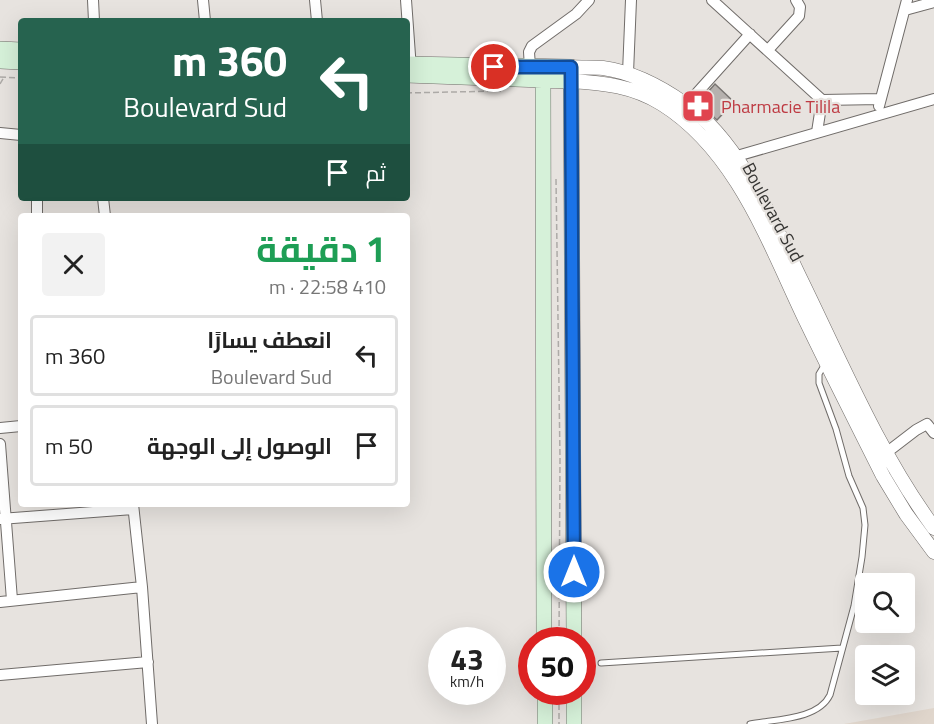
<!DOCTYPE html>
<html lang="ar">
<meta charset="utf-8">
<style>
body{margin:0;font-family:"Titillium Web",Cairo,sans-serif;background:#f2f2f2;color:#222;direction:rtl;height:100vh;display:flex;flex-direction:column;font-size:22px;white-space:nowrap}
*{box-sizing:border-box;margin:0}
p{font-size:20px;color:#767676}
.icon{flex:none;width:33px;height:33px;fill:none;stroke:currentColor;stroke-width:2;stroke-linecap:round;stroke-linejoin:round}
.map{position:relative;flex:1;overflow:hidden;direction:ltr}
.panel{position:absolute;left:18px;top:213px;width:392px;height:294px;display:flex;flex-direction:column;background:#fff;border-radius:6px;box-shadow:0 6px 24px #0002;direction:rtl}
.panel>*{flex:none}
.hud{position:absolute;left:18px;top:18px;width:392px;height:183px;border-radius:6px;box-shadow:0 6px 24px #0002;direction:rtl;background:#26634f;color:#fff;overflow:hidden}
.fabs{position:absolute;left:855px;top:573px;display:grid;gap:12px}
.fabs a{display:grid;place-items:center;width:60px;height:60px;border-radius:6px;background:#fff;box-shadow:0 6px 24px #0002;font-size:30px}
.speed{position:absolute;left:428px;top:627px;display:flex;gap:12px;font-size:30px;font-weight:700;text-align:center}
.speed>*{display:grid;place-content:center;width:78px;height:78px;border-radius:50%;background:#fff;box-shadow:0 6px 24px #0002;line-height:1}
.speed small{font-size:15px;font-weight:400}
.speed .limit{border:9px solid #d22;background:#fff;color:#111}
.pin{position:absolute;display:grid;place-items:center;width:51px;height:51px;color:#fff;margin:-26px;border:3px solid #fff;border-radius:50%;box-shadow:0 2px 6px #0007}
.me{position:absolute;width:66px;margin:-33px;rotate:0deg;stroke-linejoin:round;filter:drop-shadow(0 0 4px #0008)}
.turn{display:flex;align-items:center;gap:21px;height:126px;padding:0 24px;font-size:27px}
.turn .icon{width:78px;height:78px;stroke-width:2.5}
.turn b{display:block;font-size:42px;line-height:51px}
.then{display:flex;align-items:center;height:57px;padding:0 24px;background:#0003;gap:12px;font-size:22px}
.round{display:grid;place-items:center;flex:none;width:63px;height:63px;border-radius:6px;background:#f2f2f2}
.summary{display:flex;align-items:center;justify-content:space-between;height:102px;padding:0 24px}
h1{font-size:36px;font-weight:700;line-height:45px;color:#1e9e55}
ul{padding:0;list-style:none}
li{display:flex;align-items:center;gap:18px;height:81px;margin:0 12px 9px;padding:0 12px;border:3px solid #e0e0e0;border-radius:6px}
li div{flex:1}
li b{display:block;font-size:22px}
li em{font-style:normal}
.map>svg:first-child{display:block}
</style>
<div class="map">
<svg width="934" height="724" viewBox="0 0 934 724">
<rect width="100%" height="100%" fill="#e7e3df"/>
<path fill="#e0d6cc" d="M934,708V724H844Z"/>
<path fill="#b6b1ae" stroke="#797572" stroke-width="1.5" d="M715,84L734,102L717,120L698,103Z"/>
<g fill="none" stroke-linecap="round" stroke-linejoin="round">
<g stroke="#706c69" stroke-width="7">
<path id="service" d="M601,663L842,648
M750,724C775,719 818,720 830,695L854,606L862,557L865,525L863,508L849,476L836,429L819,383V374L825,364"/>
</g>
<g stroke="#706c69" stroke-width="12">
<path id="minor" d="M93,0L94,21
M203,0L205,21
M315,0L317,21
M406,0L411,69
M712,0L822,100L880,99
M905,10L934,2
M768,50L799,16L800,7L796,0
M530,67L529,52L532,46L576,14L589,0
M628,73L631,0
M687,104L750,34
M879,106L907,0
M817,132L822,100
M0,133L21,135
M730,158L934,99
M103,198L105,216
M37,216V198
M0,428L21,426
M0,444L12,600
M886,453L916,430L927,424L934,433
M133,504L142,587L152,724
M0,519L133,509
M0,602L142,587
M0,675L148,662"/>
</g>
<g stroke="#706c69" stroke-width="15">
<path id="tertiary" d="M571,67C581,68 592,67 603,68C632,72 661,87 685,104C739,140 774,224 801,280C842,364 879,453 934,528
M570,81C604,83 633,86 662,104C737,151 769,244 806,321C831,373 857,424 883,476L906,514L934,552"/>
</g>
<g stroke="#706c69" stroke-width="16">
<path id="secondary" d="M0,49L21,50
M0,61L21,62
M406,64L571,67L574,640
M543,67L544,640
M406,75L570,81
M545,693L574,692
M545,724V692
M574,724V692"/>
</g>
<path stroke="#adaaa7" stroke-width="1.5" stroke-dasharray="6 3" stroke-linecap="butt" d="M0,77L21,78
M0,84L4,77
M406,93L501,91
M556,179L560,458L559,640
M559,704V724"/>
<use href="#service" stroke="#fff" stroke-width="5"/>
<use href="#minor" stroke="#fff" stroke-width="10"/>
<use href="#tertiary" stroke="#fff" stroke-width="14"/>
<use href="#secondary" stroke="#d6f1d9" stroke-width="15"/>
</g>
<g fill="none" stroke-linecap="round" stroke-linejoin="round">
<g stroke="#114b97" stroke-width="15">
<path id="route" d="M494,67H571L574,572"/>
</g>
<use href="#route" stroke="#1a73e8" stroke-width="10"/>
</g>
<defs>
<g id="pharmacy-square" transform="scale(1.725)"><rect x="-9" y="-9" width="18" height="18" rx="4" fill="#e0444e" stroke="#e7e3df"/><path d="M-2-6h4v4h4v4h-4v4h-4v-4h-4v-4h4Z" fill="#fff"/></g>
</defs>
<g fill-rule="evenodd">
<use href="#pharmacy-square" x="698" y="106"/>
</g>
<g text-anchor="middle" dominant-baseline="central" stroke-width="4.5" stroke-linejoin="round" paint-order="stroke">
<g font-size="18" fill="#be3a42" stroke="#e7e3df" text-anchor="start">
<text x="721" y="106">Pharmacie Tilila</text>
</g>
<g font-size="18" fill="#363533" stroke="#e7e3df">
<text transform="translate(773 212) rotate(62)">Boulevard Sud</text>
</g>
</g>
</svg>
<div class="fabs">
<a><svg class="icon" aria-label="search" viewBox="0 0 24 24"><circle cx="10" cy="10" r="6"/><path d="M15 15l6 6"/></svg></a>
<a><svg class="icon" aria-label="layers" viewBox="0 0 24 24"><path d="M12 4l9 5-9 5-9-5zM3 14l9 5 9-5"/></svg></a>
</div>
<div class="speed"><div>43<small>km/h</small></div><div class="limit">50</div></div>
<div class="pin" style="left:494px;top:67px;background:#d93025"><svg class="icon" aria-label="arrive" viewBox="0 0 24 24"><path d="M6 21V4h12l-3 4 3 4H6"/></svg></div>
<svg class="me" style="left:574px;top:572px" viewBox="-20 -20 40 40"><circle r="17" fill="#1a73e8" stroke="#fff" stroke-width="3"/><path d="M0-11L8 9 0 5-8 9z" fill="#fff"/></svg>
<div class="hud">
<div class="turn"><svg class="icon" aria-label="left" viewBox="0 0 24 24"><path d="M17 20v-9H6M10 6l-5 5 5 5"/></svg><div><b>360 m</b>Boulevard Sud</div></div>
<div class="then">ثم<svg class="icon" aria-label="arrive" viewBox="0 0 24 24"><path d="M6 21V4h12l-3 4 3 4H6"/></svg></div>
</div>
<section class="panel">
<div class="summary"><div><h1>1 دقيقة</h1><p>410 m · 22:58</p></div><a class="round"><svg class="icon" aria-label="close" viewBox="0 0 24 24"><path d="M6 6l12 12M18 6L6 18"/></svg></a></div>
<ul>
<li><svg class="icon" aria-label="left" viewBox="0 0 24 24"><path d="M17 20v-9H6M10 6l-5 5 5 5"/></svg><div><b>انعطف يسارًا</b><p>Boulevard Sud</p></div><em>360 m</em></li>
<li><svg class="icon" aria-label="arrive" viewBox="0 0 24 24"><path d="M6 21V4h12l-3 4 3 4H6"/></svg><div><b>الوصول إلى الوجهة</b></div><em>50 m</em></li>
</ul>
</section>
</div>
